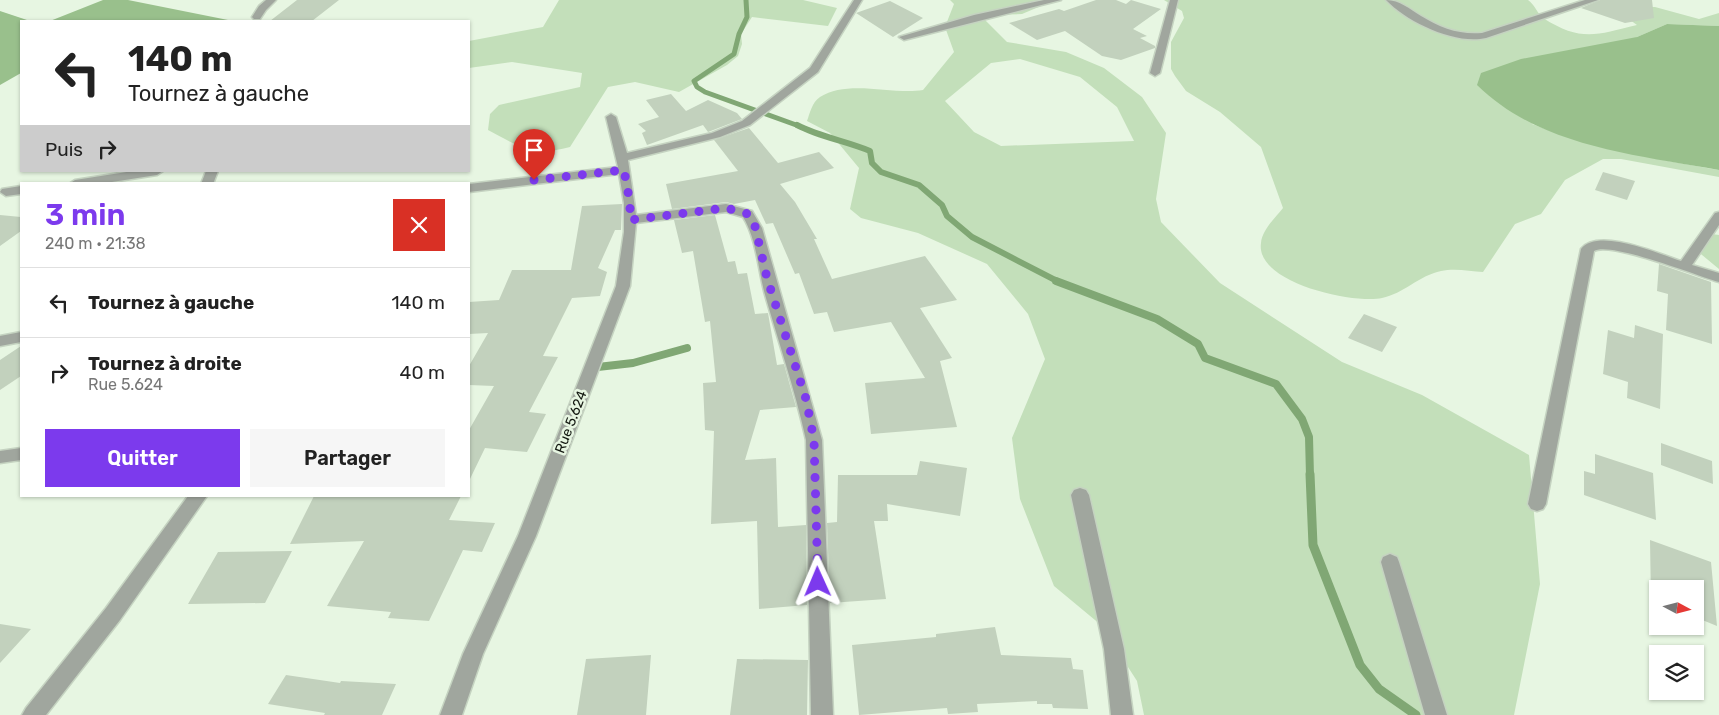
<!DOCTYPE html>
<html lang="fr">
<meta charset="utf-8">
<style>
body{margin:0;font-family:Rubik,sans-serif;background:#f6f6f6;color:#222;height:100vh;display:flex;flex-direction:column;font-size:19px;white-space:nowrap}
*{box-sizing:border-box;margin:0}
p{font-size:16px;color:#767676}
.icon{flex:none;width:28px;height:28px;fill:none;stroke:currentColor;stroke-width:2;stroke-linecap:round;stroke-linejoin:round}
.map{position:relative;flex:1;overflow:hidden}
.drawer{position:absolute;left:20px;top:182px;width:450px;height:315px;display:flex;flex-direction:column;background:#fff;border-radius:0px;box-shadow:0 1px 4px #0004}
.drawer>*{flex:none}
.top-card{position:absolute;left:20px;top:20px;width:450px;height:152px;border-radius:0px;box-shadow:0 1px 4px #0004;background:#fff;color:#222;overflow:hidden}
.needle{width:32px;rotate:97deg}
.buttons{position:absolute;left:1649px;top:580px;display:grid;gap:10px}
.buttons a{display:grid;place-items:center;width:55px;height:55px;border-radius:0px;background:#fff;box-shadow:0 1px 4px #0004;font-size:25px}
.pin{position:absolute;display:grid;place-items:center;width:42px;height:42px;color:#fff;margin:-51px -21px;border-radius:50% 50% 50% 0;rotate:-45deg;box-shadow:0 0 5px #0007}
.pin .icon{rotate:45deg}
.me{position:absolute;width:55px;margin:-28px;rotate:359deg;stroke-linejoin:round;filter:drop-shadow(0 0 4px #0008)}
.turn{display:flex;align-items:center;gap:18px;height:105px;padding:0 25px;font-size:22px}
.turn .icon{width:65px;height:65px;stroke-width:2.5}
.turn b{display:block;font-size:35px;line-height:42px}
.then{display:flex;align-items:center;height:48px;padding:0 25px;background:#0003;gap:10px;font-size:19px}
.round{display:grid;place-items:center;flex:none;width:52px;height:52px;border-radius:0px;background:#f6f6f6}
.summary{display:flex;align-items:center;justify-content:space-between;height:85px;padding:0 25px}
h1{font-size:30px;font-weight:600;line-height:38px;color:#7c3aed}
.button{display:flex;gap:10px;margin-top:auto;padding:10px 25px}
.button a{flex:1;height:58px;border-radius:0px;background:#7c3aed;color:#fff;font-size:20px;font-weight:600;line-height:58px;text-align:center}
.button a+a{background:#f6f6f6;color:#222}
ul{padding:0;list-style:none}
li{display:flex;align-items:center;gap:15px;height:70px;padding:0 25px;border-top:1px solid #e0e0e0}
li div{flex:1}
li b{display:block;font-size:19px}
li em{font-style:normal}
.map>svg:first-child{display:block}
</style>
<div class="map">
<svg width="1719" height="715" viewBox="0 0 1719 715">
<rect width="100%" height="100%" fill="#e7f6e2"/>
<path fill="#c3dfba" fill-rule="evenodd" d="M559,0H803L837,8L828,26L752,17L741,34L742,44L738,56L727,65L679,92L635,82L608,87L570,147C533,157 520,147 488,130L490,114L499,105L580,87L582,73L512,62L469,68V41L543,27Z
M950,0H1038L1041,6L1022,14L993,15L984,19L1007,42L1066,52L1104,68L1142,97L1166,133L1156,199L1161,222L1220,283L1342,362L1422,395L1529,455L1540,584L1514,715H1144L1137,681L1101,625L1054,586L1020,499L1012,438L1045,359L1028,314L987,264L918,233L861,218L850,209L859,168L830,133L807,121C810,113 812,102 820,97C848,79 892,95 923,90L954,52L945,27L954,4ZM1020,59L1080,77L1117,107L1134,141L1001,146L974,132L945,101L991,63Z
M1164,0H1528C1535,5 1537,13 1543,18C1581,42 1596,35 1637,25L1612,7H1655L1699,19L1719,13V26L1667,24L1637,37L1532,124C1593,148 1655,159 1719,170V177L1621,159H1603L1565,180L1541,214L1515,224L1483,272C1470,271 1454,268 1441,271C1420,275 1403,294 1382,298C1354,304 1255,283 1261,243C1262,230 1275,218 1283,208L1261,147L1220,112L1186,91L1175,76L1171,69V42L1184,18L1182,11Z
M1704,233L1719,235V269L1696,250Z"/>
<path fill="#99c08c" d="M103,0H128L233,21H50Z
M0,11L30,21H21V73L0,85Z
M1667,24L1719,26V170C1636,155 1540,147 1477,85L1481,73L1521,59L1637,37Z"/>
<g fill="none" stroke-linecap="round" stroke-linejoin="round">
<path stroke="#80a774" stroke-width="5" d="M746,0L747,17L739,34L734,54L694,81L697,87L705,92L799,126"/>
<path stroke="#80a774" stroke-width="6" d="M797,125C820,137 846,141 870,151L872,163L881,172L919,185L942,205L947,216L972,237L1059,282"/>
<path stroke="#80a774" stroke-width="8" d="M1056,281L1157,319L1198,344L1205,358L1276,384L1302,419L1309,437L1310,476
M589,368L633,363L687,348"/>
<path stroke="#80a774" stroke-width="9" d="M1310,474L1313,545L1360,665L1379,689L1416,715"/>
</g>
<path fill="#c2d1bd" d="M297,0H339L312,21H270Z
M1096,0H1116L1126,4L1131,0L1161,9L1133,29L1147,36L1140,38L1155,46V48L1121,60L1102,56L1065,31L1037,40L1009,23L1059,9L1064,11Z
M1600,0H1652L1654,18L1625,23L1581,8Z
M890,1L923,18L893,37L856,13Z
M671,94L686,111L708,100L737,113L742,119L708,132L703,125L647,145L642,133L646,131L638,124L659,117L646,100Z
M749,128L778,163L819,152L834,168L780,184L795,202L817,239H814L832,279L925,256L957,300L920,308L952,358L940,361L957,427L871,434L865,383L925,378L891,322L834,332L827,312L814,314L799,273L795,274L773,223L766,224L755,200L734,204L726,202L672,209L666,184L738,171L714,140Z
M1603,172L1635,181L1627,200L1595,190Z
M622,204L621,230H615L598,268L607,272L600,296L572,298L543,356L558,357L529,412L546,414L527,452L485,448L469,481V430L494,386L469,385V366L488,333L469,334V302L499,300L512,270H571L582,206Z
M0,215L21,217V231L0,246Z
M715,215L728,262L735,261L738,274L747,273L755,314L768,313L777,365L784,364L796,407L760,410L745,460L776,458L778,527L806,525L807,605L759,609L757,521L711,524L714,431L705,430L703,383L716,382L710,321L705,322L693,251L682,253L674,220Z
M1659,264L1711,282L1712,344L1666,330L1668,294L1657,291Z
M1364,314L1397,327L1382,352L1348,338Z
M1635,325L1663,334L1660,409L1627,398L1628,382L1603,374L1608,330L1634,338Z
M21,346V376L0,390V360Z
M1661,443L1712,461L1713,484L1661,465Z
M1595,454L1653,473L1656,520L1584,495V471L1595,474Z
M920,461L967,468L960,516L887,504L888,521H874L886,599L830,603L827,523L837,522L838,475H917Z
M314,496H461L449,520L495,523L482,552L463,550L429,621L388,618L391,612L327,606L364,541L290,544Z
M1650,540L1711,562L1717,626L1695,617V589H1658V603L1651,601Z
M292,551L265,603L188,604L218,552Z
M0,624L31,629L0,663Z
M995,627L1001,655L1071,658L1073,669L1083,670L1088,709L1053,708L1052,704H1037V701L977,704L978,712L948,714L947,708L859,715L852,645L936,637V634Z
M651,655L646,715H577L586,659Z
M737,659L808,660L807,715H730Z
M286,675L340,683L341,681L396,684L382,715H324L325,713L268,704Z"/>
<g fill="none" stroke-linecap="round" stroke-linejoin="round">
<g stroke="#c5d3c1" stroke-width="3">
<path id="minor" d="M266,0H276L266,10L260,19H254L252,17L259,6Z
M854,0H862L818,72L750,125L720,137L628,160L636,215L726,204L752,211L762,228L822,440L833,715H811L806,440C795,389 778,341 764,291C758,267 756,238 743,217L726,212L636,223L630,286L536,536L483,654L462,715H440L463,654L518,536L616,286L624,232V203L619,174L469,192V184L618,167L606,117L611,114L616,117L627,153L712,133L742,121L810,68Z
M1044,0H1061L904,40L899,37L974,15Z
M1170,0H1178L1160,73L1155,76L1150,73Z
M1386,0C1400,0 1409,9 1421,16C1441,28 1459,35 1482,33L1585,0H1598L1486,38C1455,45 1407,22 1386,0Z
M133,171H163L157,175L99,184H69L75,180Z
M206,171H218L213,184H201Z
M21,186V194L6,196L0,192L2,189Z
M1719,212V225L1692,265L1719,273V282C1697,276 1610,241 1594,251L1546,504L1543,509L1537,511L1531,509L1528,504L1581,249C1598,227 1659,254 1681,261L1715,213Z
M21,332V342L0,346V336Z
M21,448V460L0,463V451Z
M1080,488L1086,490L1089,495L1124,649L1133,715H1111L1104,649L1071,495L1074,490Z
M188,496H207L120,620L46,715H22L26,708L106,608Z
M1390,554L1397,557L1399,562L1447,715H1425L1381,562L1383,557Z"/>
</g>
<use href="#minor" fill="#a0a69e" fill-rule="evenodd"/>
</g>
<g fill="none" stroke-linecap="round" stroke-linejoin="round">
<path stroke="#7c3aed" stroke-width="9" stroke-dasharray="0 16.2" d="M534,180L624,170L630,203V220L726,208L748,214L754,222L767,278L806,399L814,440L818,582"/>
</g>
<g text-anchor="middle" dominant-baseline="central" stroke-width="5" stroke-linejoin="round" paint-order="stroke">
<g font-size="14" fill="#141912" stroke="#e7f6e2">
<text transform="translate(571 422) rotate(-69)">Rue 5.624</text>
</g>
</g>
</svg>
<div class="buttons">
<a><svg class="needle" viewBox="-14 -14 28 28"><path d="M0-13l5 13h-10z" fill="#e53935"/><path d="M0 13l5-13h-10z" fill="#767676"/></svg></a>
<a><svg class="icon" aria-label="layers" viewBox="0 0 24 24"><path d="M12 4l9 5-9 5-9-5zM3 14l9 5 9-5"/></svg></a>
</div>
<div class="pin" style="left:534px;top:180px;background:#d93025"><svg class="icon" aria-label="arrive" viewBox="0 0 24 24"><path d="M6 21V4h12l-3 4 3 4H6"/></svg></div>
<svg class="me" style="left:818px;top:582px" viewBox="-20 -20 40 40"><path d="M0-17L14 15 0 8-14 15z" fill="#7c3aed" stroke="#fff" stroke-width="4"/></svg>
<div class="top-card">
<div class="turn"><svg class="icon" aria-label="left" viewBox="0 0 24 24"><path d="M17 20v-9H6M10 6l-5 5 5 5"/></svg><div><b>140 m</b>Tournez à gauche</div></div>
<div class="then">Puis<svg class="icon" aria-label="right" viewBox="0 0 24 24"><path d="M7 20v-9h11M14 6l5 5-5 5"/></svg></div>
</div>
<section class="drawer">
<div class="summary"><div><h1>3 min</h1><p>240 m · 21:38</p></div><a class="round" style="background:#d93025;color:#fff"><svg class="icon" aria-label="close" viewBox="0 0 24 24"><path d="M6 6l12 12M18 6L6 18"/></svg></a></div>
<ul>
<li><svg class="icon" aria-label="left" viewBox="0 0 24 24"><path d="M17 20v-9H6M10 6l-5 5 5 5"/></svg><div><b>Tournez à gauche</b></div><em>140 m</em></li>
<li><svg class="icon" aria-label="right" viewBox="0 0 24 24"><path d="M7 20v-9h11M14 6l5 5-5 5"/></svg><div><b>Tournez à droite</b><p>Rue 5.624</p></div><em>40 m</em></li>
</ul>
<div class="button"><a>Quitter</a><a>Partager</a></div>
</section>
</div>
